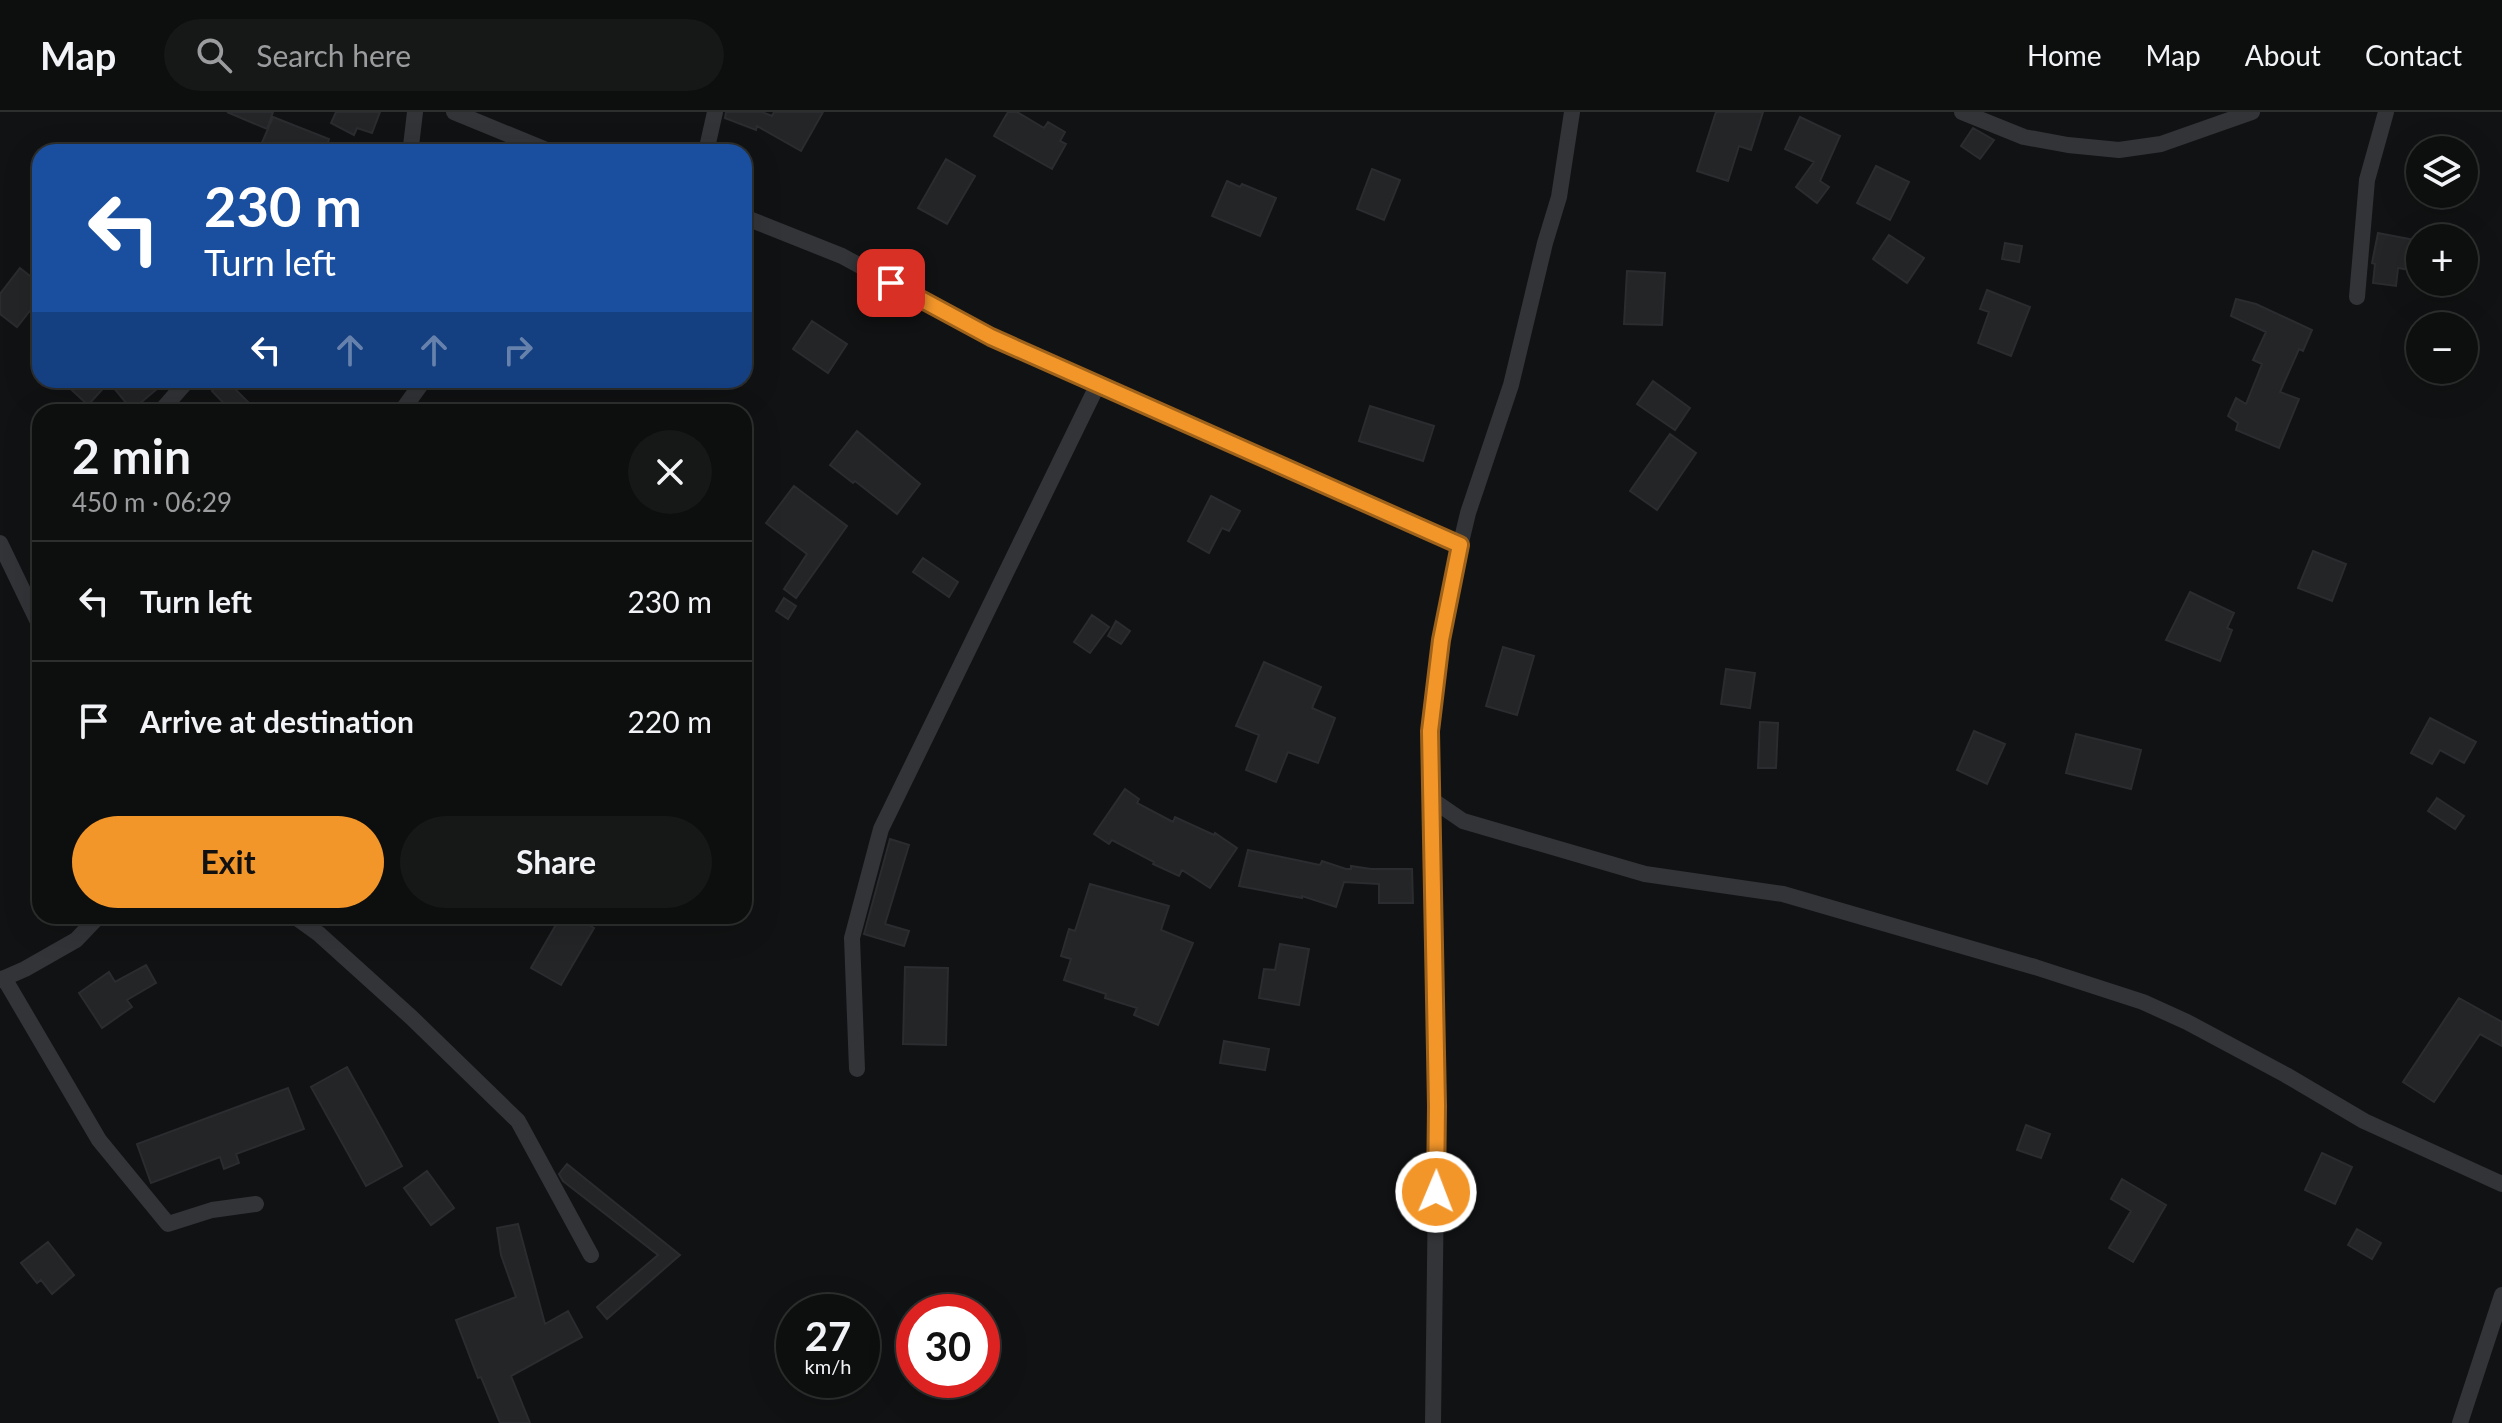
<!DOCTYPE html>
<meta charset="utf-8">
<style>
body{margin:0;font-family:Lato,sans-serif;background:#161717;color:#f1f3f6;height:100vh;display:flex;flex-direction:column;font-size:30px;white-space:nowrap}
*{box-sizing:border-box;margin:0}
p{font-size:26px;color:#9a9c9e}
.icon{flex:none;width:44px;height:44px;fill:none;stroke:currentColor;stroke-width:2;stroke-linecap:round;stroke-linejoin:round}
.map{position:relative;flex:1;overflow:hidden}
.details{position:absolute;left:32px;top:292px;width:720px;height:520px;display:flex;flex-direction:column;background:#0d0e0e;border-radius:24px;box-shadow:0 8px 32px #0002,0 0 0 2px #2d2e2e}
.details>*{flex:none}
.hud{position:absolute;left:32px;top:32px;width:720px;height:244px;border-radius:24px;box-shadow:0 8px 32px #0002,0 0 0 2px #2d2e2e;background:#1a4fa0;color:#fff;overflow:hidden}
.controls{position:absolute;left:2406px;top:24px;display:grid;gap:16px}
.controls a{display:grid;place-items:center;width:72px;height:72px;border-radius:50%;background:#0d0e0e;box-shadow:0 8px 32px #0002,0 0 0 2px #2d2e2e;font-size:40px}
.speed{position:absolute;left:776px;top:1182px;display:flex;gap:16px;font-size:40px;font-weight:700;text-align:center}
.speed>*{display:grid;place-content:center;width:104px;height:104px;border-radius:50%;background:#0d0e0e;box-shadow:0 8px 32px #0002,0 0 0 2px #2d2e2e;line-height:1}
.speed small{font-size:20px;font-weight:400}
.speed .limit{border:12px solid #d22;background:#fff;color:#111}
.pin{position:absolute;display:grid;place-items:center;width:68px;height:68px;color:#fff;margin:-34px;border-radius:16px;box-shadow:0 4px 12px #0006}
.me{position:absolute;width:88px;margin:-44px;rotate:1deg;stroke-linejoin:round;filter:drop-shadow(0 0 6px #0008)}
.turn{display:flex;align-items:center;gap:28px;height:168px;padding:0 40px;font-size:36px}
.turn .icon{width:104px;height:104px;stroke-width:2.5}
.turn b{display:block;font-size:56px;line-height:68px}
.lanes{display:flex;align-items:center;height:76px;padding:0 40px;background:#0003;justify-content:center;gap:40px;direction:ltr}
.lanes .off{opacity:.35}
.round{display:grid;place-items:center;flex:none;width:84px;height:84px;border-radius:42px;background:#161717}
.head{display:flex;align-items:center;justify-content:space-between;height:136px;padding:0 40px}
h1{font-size:48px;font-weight:700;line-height:60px}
.cta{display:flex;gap:16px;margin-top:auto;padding:16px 40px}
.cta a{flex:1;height:92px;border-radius:48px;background:#f3962a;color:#111;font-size:32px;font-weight:700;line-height:92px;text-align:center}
.cta a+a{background:#161717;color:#f1f3f6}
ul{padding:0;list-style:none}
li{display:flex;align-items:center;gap:24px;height:120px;padding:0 40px;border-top:2px solid #2d2e2e}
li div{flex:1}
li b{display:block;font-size:30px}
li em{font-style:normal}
header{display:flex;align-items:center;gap:48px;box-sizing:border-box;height:112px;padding:0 40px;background:#0d0e0e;border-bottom:2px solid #2d2e2e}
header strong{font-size:38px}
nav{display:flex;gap:44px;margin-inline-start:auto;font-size:28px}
.search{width:560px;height:72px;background:#161717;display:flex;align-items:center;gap:20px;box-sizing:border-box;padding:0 28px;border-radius:44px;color:#9a9c9e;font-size:30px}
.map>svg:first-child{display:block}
</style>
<header>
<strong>Map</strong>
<div class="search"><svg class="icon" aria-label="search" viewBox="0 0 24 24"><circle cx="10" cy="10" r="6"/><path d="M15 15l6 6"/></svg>Search here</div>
<nav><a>Home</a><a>Map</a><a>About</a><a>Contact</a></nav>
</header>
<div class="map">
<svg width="2502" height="1311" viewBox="0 0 2502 1311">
<rect width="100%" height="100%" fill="#111213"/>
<path fill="#242527" stroke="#2b2c2f" stroke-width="2" d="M227,0H273L267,17Z
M336,0H380L372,21L357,16L354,23L331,11Z
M726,0H762L772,4L774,0H823L801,39L757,14L756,18L725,6Z
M1008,0H1017L1044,16L1048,10L1065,20L1060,29L1066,32L1052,57L994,24Z
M1716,0H1763L1751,38L1739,34L1728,69L1697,59Z
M273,5L329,27L325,40H278L261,33Z
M1800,5L1840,24L1820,69L1829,75L1817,91L1796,75L1814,50L1785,37Z
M1973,16L1994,28L1980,47L1961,34Z
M946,47L975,64L947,112L918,96Z
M1876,54L1909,70L1890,108L1857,91Z
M1372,57L1400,68L1384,108L1357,97Z
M1227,69L1240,75L1242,72L1276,86L1260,124L1212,104Z
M2378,121L2420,129L2416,159L2398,156L2396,174L2373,171L2375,152L2372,151Z
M1889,123L1924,146L1907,171L1873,147Z
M2005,131L2022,134L2019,150L2002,147Z
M20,156L40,172V186L17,215L0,202V182Z
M1627,159L1665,161L1662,213L1624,212Z
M1987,178L2030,195L2011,244L1978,231L1989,200L1980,197Z
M2236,187L2256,192L2312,218L2303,239L2299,237L2280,280L2299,287L2279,336L2236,318L2238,311L2228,304L2236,286L2246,292L2262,252L2253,248L2266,220L2231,204Z
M812,209L847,232L828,261L793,237Z
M61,268H149L157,277L132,298L109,270L88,293Z
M223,268H226L250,292L242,300H232L212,279Z
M1653,269L1690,296L1675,318L1637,292Z
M1370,294L1434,314L1423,349L1359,329Z
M857,319L920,372L897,402L855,369L853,371L830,353Z
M1670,322L1696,341L1657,398L1630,379Z
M794,374L847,414L796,486L784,477L807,442L766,411Z
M1211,384L1240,399L1229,419L1222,416L1209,441L1188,429Z
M2313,439L2346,452L2332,489L2298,476Z
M923,446L958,470L949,485L913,460Z
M2190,480L2234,501L2227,516L2232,518L2220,549L2166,528Z
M784,486L796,494L788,507L776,499Z
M1092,503L1109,515L1090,541L1074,530Z
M1116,509L1130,519L1121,532L1108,524Z
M1503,535L1534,544L1517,603L1486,594Z
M1264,550L1321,575L1312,596L1335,606L1318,651L1288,640L1276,670L1246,658L1259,623L1236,614Z
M1726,557L1755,561L1750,596L1721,592Z
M2430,606L2476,630L2464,651L2440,638L2432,652L2411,641Z
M1760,610L1778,611L1776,656H1758Z
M1974,619L2005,632L1987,672L1957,658Z
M2076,622L2141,638L2131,677L2066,661Z
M1125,677L1139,687L1137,691L1173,710L1175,705L1214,723L1215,721L1237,736L1210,776L1182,758L1179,764L1153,752L1154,750L1112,728L1109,732L1094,722Z
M2437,686L2464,704L2455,717L2428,699Z
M890,727L909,733L885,812L909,819L904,834L864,822Z
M1248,738L1320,753L1322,749L1346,757H1351V754L1371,757H1412L1413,791H1379V772L1344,770L1336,795L1302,784V786L1239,774Z
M1090,772L1169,794L1161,818L1193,831L1158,913L1134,903L1137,896L1105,886L1106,882L1064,868L1071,847L1061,844L1069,817L1075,819Z
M561,804H574L594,816L561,873L531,856Z
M1280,832L1309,837L1299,893L1259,886L1264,857L1275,858Z
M146,853L156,871L127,888L132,895L102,916L79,881L109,860L115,870Z
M905,855L948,856L946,933L903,932Z
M2459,886L2502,910V934L2480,922L2434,990L2403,970Z
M1224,929L1269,937L1265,958L1220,951Z
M347,955L402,1054L366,1074L311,975Z
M288,976L304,1017L236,1042L239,1051L224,1057L220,1045L151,1071L137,1032Z
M2026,1013L2050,1022L2041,1046L2017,1038Z
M2322,1041L2352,1055L2335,1092L2305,1078Z
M567,1052L680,1143L607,1207L597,1195L658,1143L563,1069L559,1062Z
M427,1059L454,1096L431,1113L404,1076Z
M2122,1067L2166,1093L2133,1150L2109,1136L2131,1099L2111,1087Z
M518,1112L545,1212L568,1199L582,1225L511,1264L530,1311H500L481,1265L478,1266L456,1208L516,1185L501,1143L497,1116Z
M2357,1117L2381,1131L2372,1147L2348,1133Z
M48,1130L74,1163L52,1182L41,1168L37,1171L21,1151Z"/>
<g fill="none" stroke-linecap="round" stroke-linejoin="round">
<path stroke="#323438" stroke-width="16" d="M454,0L551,40
M1962,0L2024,25L2068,33L2119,38L2161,32L2252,0
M407,40L411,34L415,0
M706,40L715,0
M744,105L842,144L991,225L1460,433
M2357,185L2367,68L2386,0
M160,300L188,268
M401,300L424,268
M0,431L40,514
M1431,687L1463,709L1645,762L1783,782L2035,855L2143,890L2187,910L2286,963L2364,1009L2502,1072
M294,804L319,822L412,906L518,1009L591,1143
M4,866L99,1028L168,1112L212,1098L256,1092
M0,868L25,857L76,828L99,804
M857,957L852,826L881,717L1098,272
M1433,1311L1437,994L1430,619L1441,528L1453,464L1468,401L1511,273L1545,131L1559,85L1572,0
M2460,1311L2502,1183"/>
</g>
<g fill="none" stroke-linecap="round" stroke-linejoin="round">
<g stroke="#9e621b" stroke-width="20">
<path id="route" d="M891,171L991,225L1460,433L1441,528L1430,619L1437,994L1436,1080"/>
</g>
<use href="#route" stroke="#f3962a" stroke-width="14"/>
</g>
</svg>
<div class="controls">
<a><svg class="icon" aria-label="layers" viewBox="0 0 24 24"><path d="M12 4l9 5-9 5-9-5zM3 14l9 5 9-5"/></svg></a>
<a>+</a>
<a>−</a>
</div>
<div class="speed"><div>27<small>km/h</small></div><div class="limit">30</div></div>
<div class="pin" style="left:891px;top:171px;background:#d93025"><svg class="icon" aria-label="arrive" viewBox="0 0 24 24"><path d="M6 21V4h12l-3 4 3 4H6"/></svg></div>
<svg class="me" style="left:1436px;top:1080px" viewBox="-20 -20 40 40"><circle r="17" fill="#f3962a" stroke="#fff" stroke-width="3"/><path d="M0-11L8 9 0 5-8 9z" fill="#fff"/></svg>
<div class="hud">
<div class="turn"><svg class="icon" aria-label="left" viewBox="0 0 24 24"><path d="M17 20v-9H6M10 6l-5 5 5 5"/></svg><div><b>230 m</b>Turn left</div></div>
<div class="lanes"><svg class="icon" aria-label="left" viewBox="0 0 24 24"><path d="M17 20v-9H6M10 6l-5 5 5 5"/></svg><svg class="icon off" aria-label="ahead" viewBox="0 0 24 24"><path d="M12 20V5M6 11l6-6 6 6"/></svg><svg class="icon off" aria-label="ahead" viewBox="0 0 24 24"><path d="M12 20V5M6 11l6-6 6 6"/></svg><svg class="icon off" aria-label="right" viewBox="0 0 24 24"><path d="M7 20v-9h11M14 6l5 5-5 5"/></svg></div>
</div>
<section class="details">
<div class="head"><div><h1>2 min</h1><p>450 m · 06:29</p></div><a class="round"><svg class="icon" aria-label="close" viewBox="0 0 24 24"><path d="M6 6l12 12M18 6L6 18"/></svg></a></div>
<ul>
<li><svg class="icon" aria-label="left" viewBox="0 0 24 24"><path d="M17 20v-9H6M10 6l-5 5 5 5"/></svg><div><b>Turn left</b></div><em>230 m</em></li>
<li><svg class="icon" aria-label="arrive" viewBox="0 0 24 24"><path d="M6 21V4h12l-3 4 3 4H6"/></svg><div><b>Arrive at destination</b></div><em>220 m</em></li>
</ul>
<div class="cta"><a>Exit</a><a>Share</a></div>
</section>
</div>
